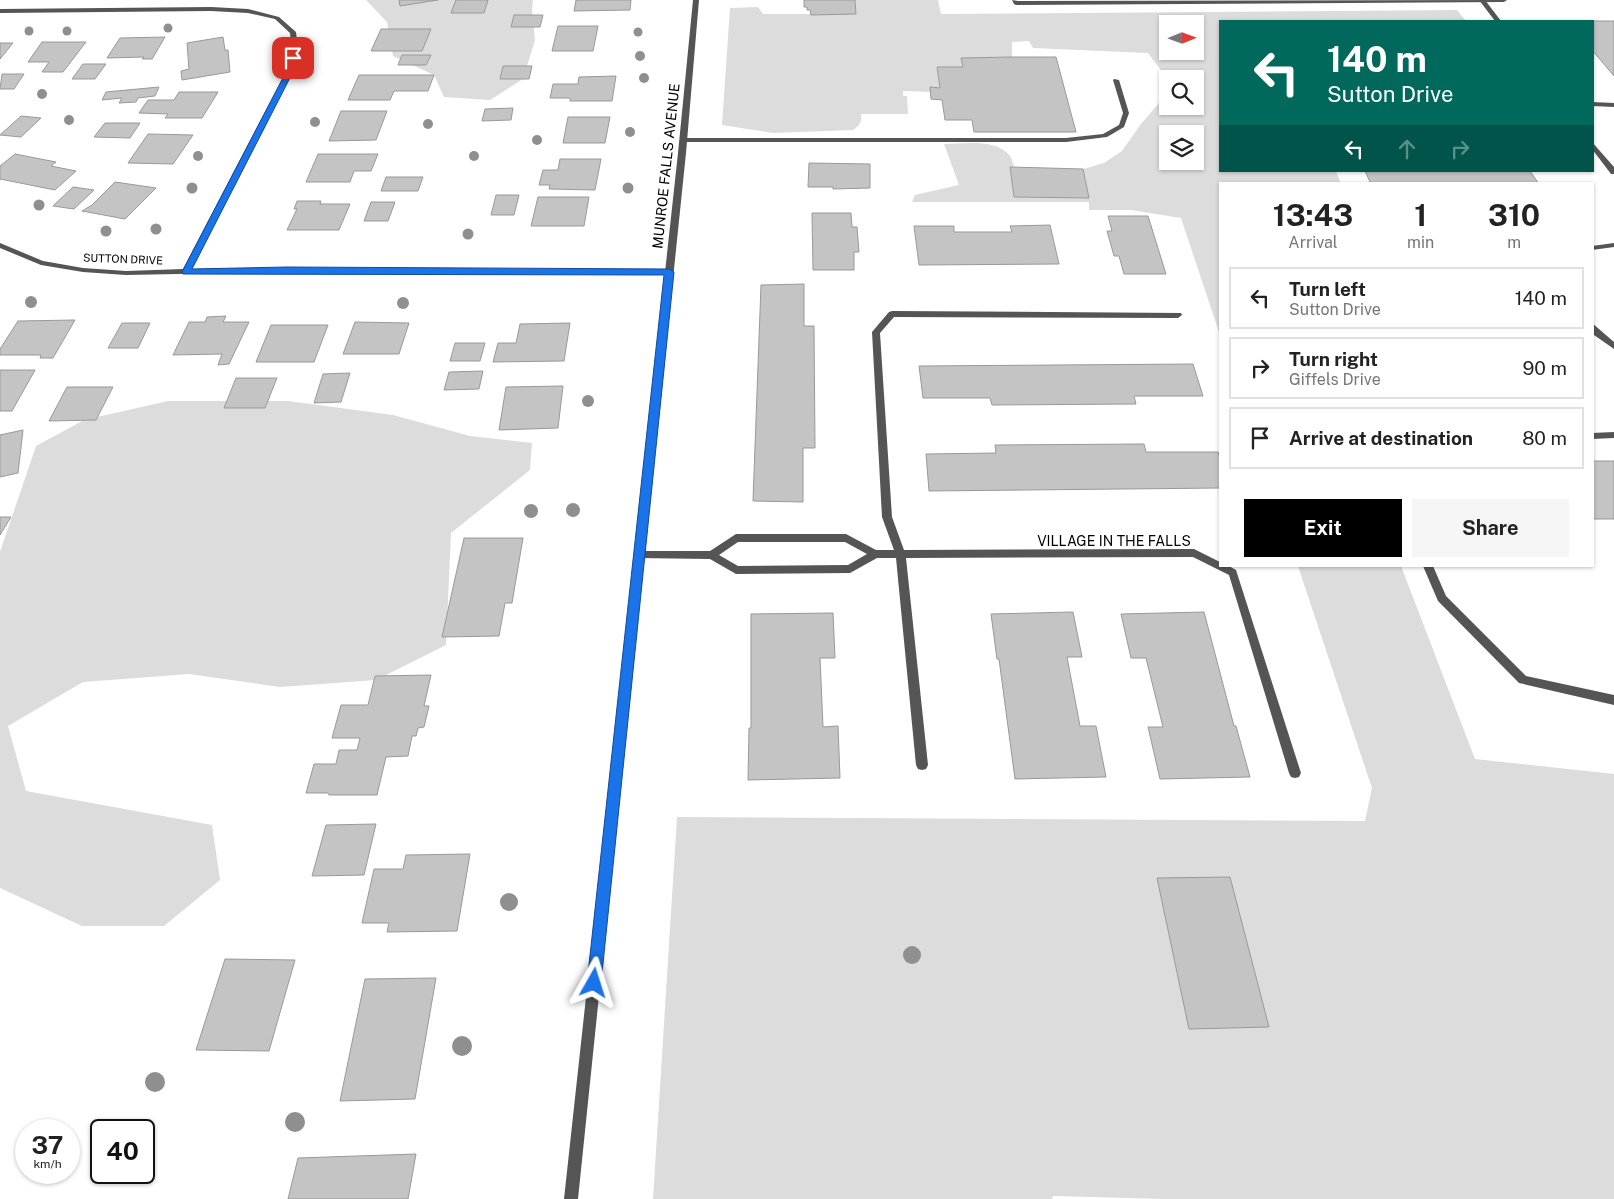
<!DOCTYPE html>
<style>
body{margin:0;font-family:"Public Sans",sans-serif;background:#f6f6f6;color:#222;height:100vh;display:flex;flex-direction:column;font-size:19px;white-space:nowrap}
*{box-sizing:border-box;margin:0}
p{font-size:16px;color:#767676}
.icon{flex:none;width:28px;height:28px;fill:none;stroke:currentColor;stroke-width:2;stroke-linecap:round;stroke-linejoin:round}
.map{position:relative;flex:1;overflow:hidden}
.drawer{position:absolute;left:1219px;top:182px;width:375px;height:385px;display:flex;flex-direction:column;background:#fff;border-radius:0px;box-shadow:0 1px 4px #0004}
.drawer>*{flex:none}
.guide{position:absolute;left:1219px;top:20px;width:375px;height:152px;border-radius:0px;box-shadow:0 1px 4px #0004;background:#00695c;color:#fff;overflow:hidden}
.needle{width:32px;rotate:89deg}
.tools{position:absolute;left:1159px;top:15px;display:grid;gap:10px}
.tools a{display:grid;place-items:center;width:45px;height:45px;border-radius:0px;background:#fff;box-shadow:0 1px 4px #0004;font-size:25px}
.speed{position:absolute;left:15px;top:1119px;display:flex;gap:10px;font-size:25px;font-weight:700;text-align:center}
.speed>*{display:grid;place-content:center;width:65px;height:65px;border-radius:50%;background:#fff;box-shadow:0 1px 4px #0004;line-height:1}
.speed small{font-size:12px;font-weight:400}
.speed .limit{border:2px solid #111;border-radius:8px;background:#fff;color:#111}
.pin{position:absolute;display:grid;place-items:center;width:42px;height:42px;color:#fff;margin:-21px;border-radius:10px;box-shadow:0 2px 8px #0006}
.me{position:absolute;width:55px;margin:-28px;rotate:6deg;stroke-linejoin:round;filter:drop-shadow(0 0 4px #0008)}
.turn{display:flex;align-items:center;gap:18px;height:105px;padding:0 25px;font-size:22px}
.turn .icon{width:65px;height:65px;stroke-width:2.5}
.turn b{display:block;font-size:35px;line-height:42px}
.lanes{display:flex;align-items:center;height:48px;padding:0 25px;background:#0003;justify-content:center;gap:25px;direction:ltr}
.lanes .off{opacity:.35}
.eta{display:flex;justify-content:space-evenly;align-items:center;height:85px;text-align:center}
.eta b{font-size:30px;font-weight:700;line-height:35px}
.primary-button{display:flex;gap:10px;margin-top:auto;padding:10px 25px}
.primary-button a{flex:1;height:58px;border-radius:0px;background:#000;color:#fff;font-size:20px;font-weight:700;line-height:58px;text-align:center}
.primary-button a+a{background:#f6f6f6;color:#222}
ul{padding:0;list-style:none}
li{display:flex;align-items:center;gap:15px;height:62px;margin:0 10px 8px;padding:0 15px;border:2px solid #e0e0e0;border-radius:0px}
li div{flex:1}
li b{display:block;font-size:19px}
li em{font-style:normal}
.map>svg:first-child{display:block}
</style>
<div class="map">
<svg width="1614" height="1199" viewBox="0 0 1614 1199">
<rect width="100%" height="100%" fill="#fff"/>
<path fill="#dcdcdc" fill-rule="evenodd" d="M366,0H533L532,9L535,40L523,79L490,100L444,97L434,75L393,56L387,22Z
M855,0H938L941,14L1457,10L1466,21H1220V171H1336L1341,184H1220V335L1181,218L1131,210H1089V202H912L915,195L959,185L944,144C963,144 996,138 1010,156C1012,159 1013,164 1014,167L1010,168L1014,197L1089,198L1083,169L1104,163L1122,151L1141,124L1159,103L1166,77L1148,53L1033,48L1029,41L1012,42V57L961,58L963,67H937L940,88L930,87L931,92L903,91V96H907L908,114H861C862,122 860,125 853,130L773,133L722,125L730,8L758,7L763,14H856ZM1168,24H1195V51H1168ZM1168,79H1195V106H1168ZM1168,134H1195V161H1168Z
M168,401H288L393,415L470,436L532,443L530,470L451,533L446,645L376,680L280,687L189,674L83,682L8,726L26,791L212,825L220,880L164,926H82L0,888V552L36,446L84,420Z
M1298,566H1401L1475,759L1614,774V1199H1163L1053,1196L1052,1199H653L677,817L1365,821L1372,788Z"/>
<path fill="#c4c4c4" stroke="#999" d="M399,0H438L400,6Z
M456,0H488L484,13H451Z
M576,0H631L630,10L574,11Z
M804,0H855L856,14L811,15L810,10H807V7H804Z
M514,15H543L540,27H511Z
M1592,21H1614V76L1592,50Z
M558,26H598L593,51H552Z
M381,29H431L422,51H371Z
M165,37L152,59H142L144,57L107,58L120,38Z
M223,37L225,50H228L230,72L182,80L181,71L189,69L187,43Z
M42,42H86L63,72H42L49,62H28Z
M0,43H13L0,59Z
M402,55H431L426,65H398Z
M1012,57H1056L1076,132H974L972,120H945L942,100L931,99L930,87L940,88L937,67H963L961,58Z
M83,64H106L95,79H72Z
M503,66H532L529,79H500Z
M2,74H24L14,89H0Z
M359,75H434L428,91H394L390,100H348Z
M616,76L612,101H570V98H550L553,84H578L579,77Z
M159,87L155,96L138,98L136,102L119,103L122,98L102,100L106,92Z
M179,92H218L202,118H165L168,114L139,113L148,100H174Z
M513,108L511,120L482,121L485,109Z
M341,111H387L376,140L329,141Z
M21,116L41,118L21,137L0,135Z
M568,117H610L605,143H563Z
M105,123H140L130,138L94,137Z
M148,134L193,135L173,164L128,163Z
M15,154L56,162L51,166L76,171L55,190L0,179V166Z
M318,154H378L371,171H354L350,182H306Z
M560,159H601L595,190L549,189L550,185H539L543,170H558Z
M809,163L870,164V188L833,189V187H808Z
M1010,167L1083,169L1089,198L1014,197Z
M1365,171H1530L1539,184H1371Z
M386,177H423L418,191H381Z
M115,182L156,188L125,219L82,211L92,205Z
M73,187L94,190L74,209L53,206Z
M496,195H519L514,215H491Z
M538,197H589L584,226H531Z
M297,201H321L320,204H350L339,230H287L297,209H294Z
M371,202H395L388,221H364Z
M812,213H851L852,227H857L859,252H854V270H813Z
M1108,216H1148L1166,274H1124L1119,256H1114L1107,231H1112Z
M1050,225L1059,264L919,265L914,226H954V232H1012L1010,226Z
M804,284V326H814L815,448H803V502L753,501L761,285Z
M226,316L223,322H249L229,364L218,365L222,354L173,355L189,322H205L207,317Z
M75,320L53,358H40L41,355H0V349L18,321Z
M355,322L409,323L399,354H343Z
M122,323H150L138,348H108Z
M570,323L564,361L493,362L498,343H516L520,324Z
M271,325H328L314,362H256Z
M455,343H485L480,361H450Z
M1193,364L1203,396H1134L1136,404L992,405L990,398H923L919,366Z
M0,370H35L12,411H0Z
M483,371L479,389L444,390L449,372Z
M350,373L341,402L314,403L323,374Z
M236,378H277L265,408H224Z
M563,386L558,428L499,430L506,387Z
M67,387H113L96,420L49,421Z
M23,430L18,473L0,477V435Z
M1144,444L1146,452H1218L1220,458V488L929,491L926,454L996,453L995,445Z
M1592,461H1614V519H1592Z
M0,517H11L0,535Z
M464,538H523L512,603H505L499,636L442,637Z
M1073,612L1082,657H1067L1080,726H1096L1106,777L1015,779L999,659H997L991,614Z
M1204,612L1234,726H1236L1250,777L1160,779L1148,727H1163L1146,658H1131L1121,614Z
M833,613L835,658H820L823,727L838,726L840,778L748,780L749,728H751V614Z
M431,675L424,706H429L424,727L418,728L416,736H412L408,756L386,757L377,795H329L328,793H306L314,764H336L339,750H357L360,738H332L341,705H368L375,676Z
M376,824L364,875L312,876L326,825Z
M470,854L457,931L387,932L389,923H362L374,869H403L406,855Z
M1230,877L1269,1027L1189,1029L1157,878Z
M225,959L295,960L269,1051L196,1050Z
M436,978L415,1099L340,1101L365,979Z
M416,1154L408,1199H288L298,1158Z"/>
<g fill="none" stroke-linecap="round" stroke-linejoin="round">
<path fill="#555" fill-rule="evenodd" d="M1012,0L1018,1L1507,0L1504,2L1016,5L1014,4Z
M1114,79L1119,80L1129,113L1124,127L1107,137L1066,142H683L680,140L683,138H1066L1103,134L1119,125L1123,113L1113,80Z
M1592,102L1614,103V107L1592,106Z
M1614,243V247L1592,250V246Z
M892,311L1181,313L1182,315L1178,318L894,317L880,333L892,517L904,550L1194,549L1220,562V566H1229L1236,570L1301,773L1299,777L1295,778L1291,777L1289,773L1229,575L1193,557L906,558L928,765L926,769L922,770L918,769L916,765L896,558H877L850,573L736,574L710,559L636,558L634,555L636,552L639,551H710L736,534H846L876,550H894L882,517L872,332L889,312ZM738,542H845L867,554L848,565L738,566L719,555Z
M1592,323L1614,342V349L1594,335L1592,333Z
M1614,432V438L1592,439V433Z
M1423,566H1433L1446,596L1526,676L1614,695V705L1519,683L1438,601Z"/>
<path fill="#555" fill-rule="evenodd" d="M1479,0H1485L1501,21H1495Z
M211,7L248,9L279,17L296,32L298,50L293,70L191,269L287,268L669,270L673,272L669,274L287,272L126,275L83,272L41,265L0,248V243L43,261L83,268L126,271L183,269L287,70L292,50L290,33L275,19L248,13L211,11L0,13V9Z
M1592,142L1614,167V174H1611L1592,149Z"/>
<path fill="#555" fill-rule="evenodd" d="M693,0H699L686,153L578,1199H564L678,153Z"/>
</g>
<g fill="#8f8f8f">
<circle cx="168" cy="28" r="4.5"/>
<circle cx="29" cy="31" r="4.5"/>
<circle cx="67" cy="31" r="4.5"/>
<circle cx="638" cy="32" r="4.5"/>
<circle cx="640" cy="56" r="5"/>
<circle cx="644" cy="78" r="5"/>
<circle cx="42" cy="94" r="5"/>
<circle cx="69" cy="120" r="5"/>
<circle cx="315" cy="122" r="5"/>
<circle cx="428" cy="124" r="5"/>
<circle cx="630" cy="132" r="5"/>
<circle cx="537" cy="140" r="5"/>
<circle cx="198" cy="156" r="5"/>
<circle cx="474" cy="156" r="5"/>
<circle cx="192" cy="188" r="5.5"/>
<circle cx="628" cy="188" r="5.5"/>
<circle cx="39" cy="205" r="5.5"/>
<circle cx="156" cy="229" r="5.5"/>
<circle cx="106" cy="231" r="5.5"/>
<circle cx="468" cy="234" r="5.5"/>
<circle cx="31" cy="302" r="6"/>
<circle cx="403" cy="303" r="6"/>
<circle cx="588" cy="401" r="6"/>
<circle cx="573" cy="510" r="7"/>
<circle cx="531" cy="511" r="7"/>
<circle cx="509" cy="902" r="9"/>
<circle cx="912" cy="955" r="9"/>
<circle cx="462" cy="1046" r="10"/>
<circle cx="155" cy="1082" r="10"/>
<circle cx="295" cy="1122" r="10"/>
</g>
<path fill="#1a73e8" stroke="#114b97" d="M290,56L296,58L294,70L192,269L287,267L669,269L674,272L601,983L599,988L594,990L589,988L587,983L664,275L183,274L182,272L287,70Z"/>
<g text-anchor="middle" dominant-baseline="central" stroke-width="5" stroke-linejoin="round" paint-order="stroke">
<g font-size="11" fill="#000" stroke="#fff">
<text transform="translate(123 259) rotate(2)">SUTTON DRIVE</text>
</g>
<g font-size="14" fill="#000" stroke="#fff">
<text transform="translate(666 166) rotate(-84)">MUNROE FALLS AVENUE</text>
<text x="1114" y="541">VILLAGE IN THE FALLS</text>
</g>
</g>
</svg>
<div class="tools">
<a><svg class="needle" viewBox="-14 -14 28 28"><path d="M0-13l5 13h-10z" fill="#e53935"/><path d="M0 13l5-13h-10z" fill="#767676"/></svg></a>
<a><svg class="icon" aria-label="search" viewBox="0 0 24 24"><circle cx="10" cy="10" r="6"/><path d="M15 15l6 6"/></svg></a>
<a><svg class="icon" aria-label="layers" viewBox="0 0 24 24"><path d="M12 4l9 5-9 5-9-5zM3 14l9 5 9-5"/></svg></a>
</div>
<div class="speed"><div>37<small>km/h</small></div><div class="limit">40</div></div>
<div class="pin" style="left:293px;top:58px;background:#d93025"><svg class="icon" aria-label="arrive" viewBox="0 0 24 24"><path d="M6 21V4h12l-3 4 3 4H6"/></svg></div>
<svg class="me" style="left:594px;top:983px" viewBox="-20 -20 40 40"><path d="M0-17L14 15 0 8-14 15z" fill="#1a73e8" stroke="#fff" stroke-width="4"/></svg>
<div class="guide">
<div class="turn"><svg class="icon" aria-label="left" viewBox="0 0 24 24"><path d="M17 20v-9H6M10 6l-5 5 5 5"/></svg><div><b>140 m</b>Sutton Drive</div></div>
<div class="lanes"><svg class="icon" aria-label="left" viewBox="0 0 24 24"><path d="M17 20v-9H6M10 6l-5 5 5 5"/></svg><svg class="icon off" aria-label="ahead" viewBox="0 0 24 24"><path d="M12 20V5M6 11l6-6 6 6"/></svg><svg class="icon off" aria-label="right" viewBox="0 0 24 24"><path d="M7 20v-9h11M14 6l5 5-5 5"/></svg></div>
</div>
<section class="drawer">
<div class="eta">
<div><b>13:43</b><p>Arrival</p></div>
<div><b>1</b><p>min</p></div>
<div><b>310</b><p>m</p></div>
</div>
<ul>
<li><svg class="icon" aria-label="left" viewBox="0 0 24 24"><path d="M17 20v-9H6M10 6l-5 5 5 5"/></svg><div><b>Turn left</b><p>Sutton Drive</p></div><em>140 m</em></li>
<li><svg class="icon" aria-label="right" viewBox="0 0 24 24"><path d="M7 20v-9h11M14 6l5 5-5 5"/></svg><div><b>Turn right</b><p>Giffels Drive</p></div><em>90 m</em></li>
<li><svg class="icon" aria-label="arrive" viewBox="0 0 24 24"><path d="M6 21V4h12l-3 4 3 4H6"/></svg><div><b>Arrive at destination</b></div><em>80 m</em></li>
</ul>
<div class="primary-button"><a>Exit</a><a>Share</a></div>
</section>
</div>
